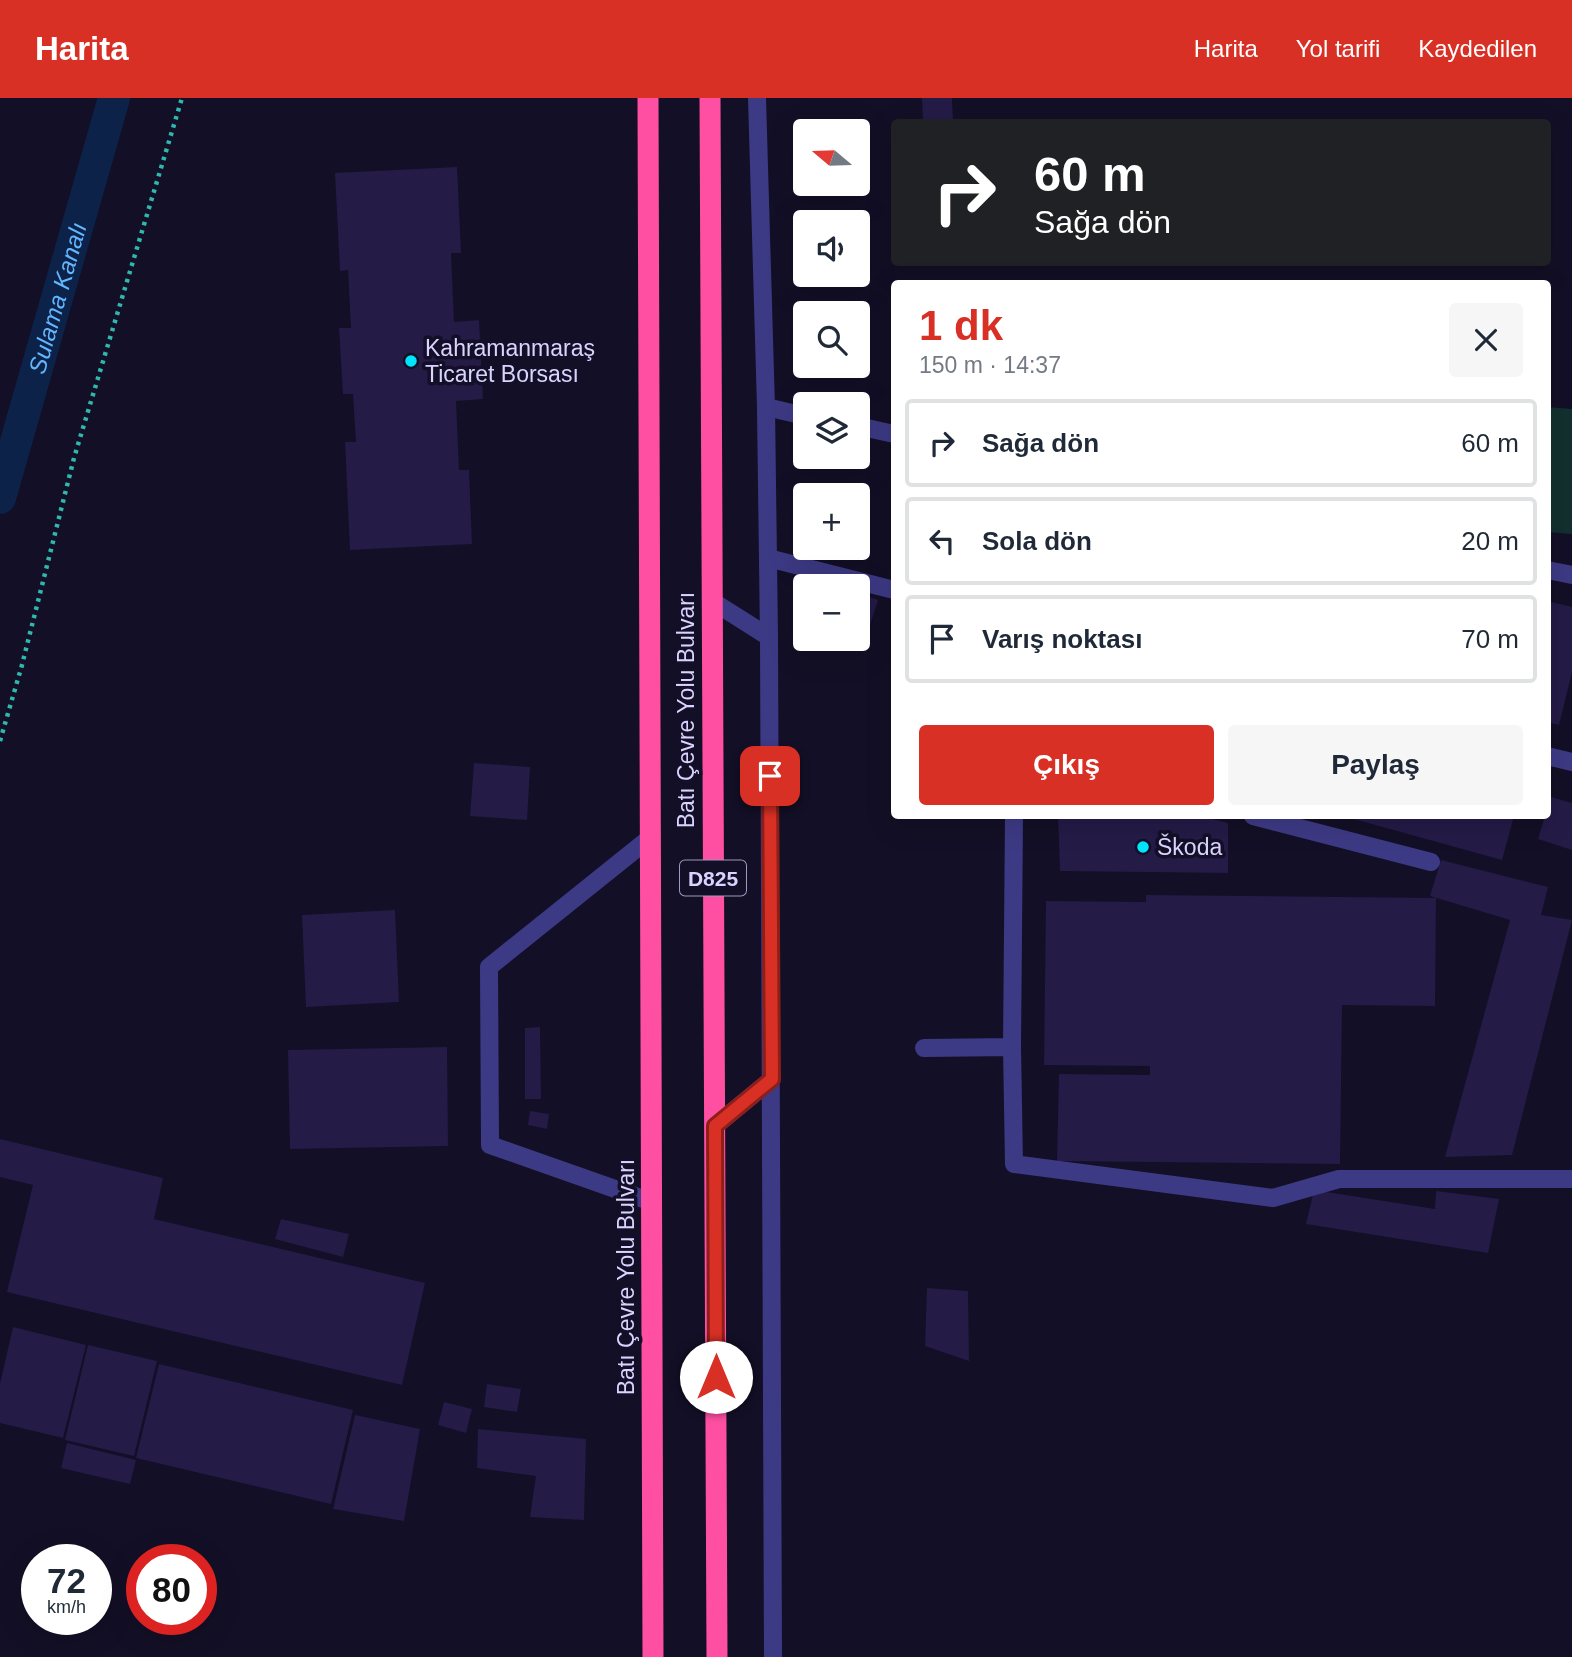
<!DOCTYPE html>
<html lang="tr">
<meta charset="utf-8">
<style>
body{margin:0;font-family:Arial,sans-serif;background:#f6f6f7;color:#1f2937;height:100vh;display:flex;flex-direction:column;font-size:26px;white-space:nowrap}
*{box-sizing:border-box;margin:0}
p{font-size:23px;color:#747a83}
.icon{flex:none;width:38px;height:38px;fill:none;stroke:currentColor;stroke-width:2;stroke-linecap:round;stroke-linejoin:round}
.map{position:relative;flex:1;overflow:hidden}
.panel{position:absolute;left:891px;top:182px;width:660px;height:539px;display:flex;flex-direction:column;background:#fff;border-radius:7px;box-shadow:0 7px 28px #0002}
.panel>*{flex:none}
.guide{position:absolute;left:891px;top:21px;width:660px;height:147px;border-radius:7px;box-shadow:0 7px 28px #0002;background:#202124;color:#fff;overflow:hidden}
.needle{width:46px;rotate:289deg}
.fabs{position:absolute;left:793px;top:21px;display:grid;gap:14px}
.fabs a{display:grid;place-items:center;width:77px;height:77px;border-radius:7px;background:#fff;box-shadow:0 7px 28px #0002;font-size:35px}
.speed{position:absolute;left:21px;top:1446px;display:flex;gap:14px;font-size:35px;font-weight:700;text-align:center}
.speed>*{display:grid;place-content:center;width:91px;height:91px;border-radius:50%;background:#fff;box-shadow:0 7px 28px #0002;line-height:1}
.speed small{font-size:18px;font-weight:400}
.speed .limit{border:10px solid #d22;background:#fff;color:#111}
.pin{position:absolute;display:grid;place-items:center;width:60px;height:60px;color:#fff;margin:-30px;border-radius:14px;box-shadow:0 4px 10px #0006}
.me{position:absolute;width:77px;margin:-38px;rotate:0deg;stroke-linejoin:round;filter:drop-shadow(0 0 5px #0008)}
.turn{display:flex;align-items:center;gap:24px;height:147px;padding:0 28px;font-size:32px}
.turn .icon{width:91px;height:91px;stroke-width:2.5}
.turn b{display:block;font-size:49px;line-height:60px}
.round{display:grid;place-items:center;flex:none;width:74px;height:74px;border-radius:7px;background:#f6f6f7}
.head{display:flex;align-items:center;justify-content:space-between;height:119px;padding:0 28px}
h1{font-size:42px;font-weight:800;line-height:52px;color:#d93025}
.button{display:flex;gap:14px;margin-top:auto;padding:14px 28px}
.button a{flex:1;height:80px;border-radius:7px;background:#d93025;color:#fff;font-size:28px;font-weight:800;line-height:80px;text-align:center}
.button a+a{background:#f6f6f7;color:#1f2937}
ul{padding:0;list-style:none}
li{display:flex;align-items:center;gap:21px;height:88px;margin:0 14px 10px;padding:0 14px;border:4px solid #e0e1e3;border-radius:7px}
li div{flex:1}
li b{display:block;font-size:26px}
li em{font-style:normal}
header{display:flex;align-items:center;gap:42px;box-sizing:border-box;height:98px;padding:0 35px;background:#d93025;color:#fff}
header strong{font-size:33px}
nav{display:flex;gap:38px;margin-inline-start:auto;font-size:24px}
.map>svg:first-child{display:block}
</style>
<header>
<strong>Harita</strong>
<nav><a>Harita</a><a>Yol tarifi</a><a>Kaydedilen</a></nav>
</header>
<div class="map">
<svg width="1572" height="1559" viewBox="0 0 1572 1559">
<rect width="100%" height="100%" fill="#130f26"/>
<path fill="#12302f" d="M1547,309L1572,311V436L1547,434Z"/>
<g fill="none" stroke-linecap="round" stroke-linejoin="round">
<path stroke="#0c2248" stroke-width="32" id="s1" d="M0,400L114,0"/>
</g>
<path fill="#241b47" d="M922,0H952L953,24H923Z
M457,69L461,155H451L454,224L479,222L483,301L456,303L459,372H469L472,446L350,452L345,344H356L353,296H343L339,230H351L348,172L340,173L335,75Z
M858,495L878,502L870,527L858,523Z
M1547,503L1572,509V574L1559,627L1547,624Z
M474,665L530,669L527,722L470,718Z
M1551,699L1572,705V752L1538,741L1545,718H1547V711Z
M1058,718H1201L1228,725V775L1060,773Z
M1343,718H1514L1502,762Z
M1441,762L1548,789L1541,817L1572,822L1512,1057L1445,1059L1510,822L1430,798Z
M1146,797L1436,800L1435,908L1342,907L1340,1066L1057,1063L1059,976L1150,977V968L1044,967L1046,803L1146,804Z
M395,812L399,904L306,909L302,817Z
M540,929L541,1001H525V930Z
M447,949L448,1048L290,1051L288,952Z
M530,1013L549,1016L547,1031L528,1027Z
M0,1041L163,1080L154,1121L425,1185L402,1287L7,1194L33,1087L0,1079Z
M1314,1092L1435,1111L1436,1093L1499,1101L1488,1155L1306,1126Z
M281,1121L349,1136L343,1159L275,1141Z
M927,1190L968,1193L969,1263L925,1248Z
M13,1229L86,1247L63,1340L0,1325V1286Z
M88,1247L157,1263L134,1358L65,1342Z
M159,1266L353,1312L331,1406L136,1360Z
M487,1286L521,1291L517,1314L484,1309Z
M444,1304L472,1311L466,1335L438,1327Z
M355,1317L420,1331L404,1423L333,1411Z
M478,1331L586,1341L584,1422L530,1419L536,1378L477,1370Z
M67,1345L136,1362L130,1386L61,1370Z"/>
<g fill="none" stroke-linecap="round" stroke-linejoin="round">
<path stroke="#2fb8b0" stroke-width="4.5" stroke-dasharray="3.5 5" stroke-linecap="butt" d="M0,643L22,567L74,360L182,0"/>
<path stroke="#3d3a85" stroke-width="18" d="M766,309L805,318
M858,328L894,336
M768,460L894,492
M1547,472L1572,477
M1547,658L1572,664
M1014,718L1012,949L1014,1066L1273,1100L1339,1081H1572
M1253,718L1431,764
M924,950L1012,949"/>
<path stroke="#3d3a85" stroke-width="18" d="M757,0L766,309L769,539L773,1559
M712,503L769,539
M651,739L489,869L490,1047L652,1104
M715,1028L772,981"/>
<path stroke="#ff4fa3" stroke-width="21" d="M648,0L653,1559
M710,0L717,1559"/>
</g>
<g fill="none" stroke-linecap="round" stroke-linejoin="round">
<g stroke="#8d1f18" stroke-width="18">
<path id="route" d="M716,1279L715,1028L772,981L770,678"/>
</g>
<use href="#route" stroke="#d93025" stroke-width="12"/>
</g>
<g fill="#00e5ff" stroke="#130f26" stroke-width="2.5">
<circle cx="411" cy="263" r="7"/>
<circle cx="1143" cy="749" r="7"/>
</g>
<g text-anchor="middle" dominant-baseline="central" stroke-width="7" stroke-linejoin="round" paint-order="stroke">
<rect fill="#130f26" stroke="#9e99be" stroke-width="2" x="680" y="762.5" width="66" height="35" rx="5"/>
<g font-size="21" font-weight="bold" fill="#d9d4ff">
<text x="713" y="780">D825</text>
</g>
<g font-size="23" fill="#d9d4ff" stroke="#130f26" text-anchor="start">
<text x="425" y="250">Kahramanmaraş<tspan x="425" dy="26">Ticaret Borsası</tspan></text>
<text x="1157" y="749">Škoda</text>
</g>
<g font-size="23" fill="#d9d4ff" stroke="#130f26">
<text transform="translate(686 612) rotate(-90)">Batı Çevre Yolu Bulvarı</text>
<text transform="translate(626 1179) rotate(-90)">Batı Çevre Yolu Bulvarı</text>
</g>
<g font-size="24" font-style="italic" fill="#62b6ff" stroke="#130f26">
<text stroke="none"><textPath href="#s1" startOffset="208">Sulama Kanalı</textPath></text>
</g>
</g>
</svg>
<div class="fabs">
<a><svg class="needle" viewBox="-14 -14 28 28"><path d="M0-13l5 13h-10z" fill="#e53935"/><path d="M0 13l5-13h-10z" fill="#747a83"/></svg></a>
<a><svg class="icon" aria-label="sound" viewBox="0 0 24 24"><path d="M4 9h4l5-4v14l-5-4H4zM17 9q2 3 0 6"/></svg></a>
<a><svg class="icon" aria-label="search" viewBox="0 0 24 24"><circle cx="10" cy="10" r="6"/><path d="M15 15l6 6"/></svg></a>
<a><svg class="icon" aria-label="layers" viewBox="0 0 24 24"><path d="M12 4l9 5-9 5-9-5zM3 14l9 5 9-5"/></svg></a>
<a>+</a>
<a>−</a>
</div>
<div class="speed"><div>72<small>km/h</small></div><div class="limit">80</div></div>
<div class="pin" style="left:770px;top:678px;background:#d93025"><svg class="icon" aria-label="arrive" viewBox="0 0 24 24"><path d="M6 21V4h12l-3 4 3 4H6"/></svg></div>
<svg class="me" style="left:716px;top:1279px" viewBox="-20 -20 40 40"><circle r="19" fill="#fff"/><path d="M0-13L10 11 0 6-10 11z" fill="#d93025"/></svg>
<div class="guide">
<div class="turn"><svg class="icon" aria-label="right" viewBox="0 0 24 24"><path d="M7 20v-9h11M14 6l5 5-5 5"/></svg><div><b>60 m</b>Sağa dön</div></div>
</div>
<section class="panel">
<div class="head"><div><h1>1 dk</h1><p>150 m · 14:37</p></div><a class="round"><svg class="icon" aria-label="close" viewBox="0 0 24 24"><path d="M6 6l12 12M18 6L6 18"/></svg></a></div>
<ul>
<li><svg class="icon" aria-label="right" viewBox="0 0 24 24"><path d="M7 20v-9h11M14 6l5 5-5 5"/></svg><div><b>Sağa dön</b></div><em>60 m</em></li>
<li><svg class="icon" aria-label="left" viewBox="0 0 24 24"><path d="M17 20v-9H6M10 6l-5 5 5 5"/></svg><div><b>Sola dön</b></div><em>20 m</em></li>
<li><svg class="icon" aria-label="arrive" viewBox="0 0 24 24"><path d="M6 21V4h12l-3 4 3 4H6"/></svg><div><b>Varış noktası</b></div><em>70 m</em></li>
</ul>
<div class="button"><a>Çıkış</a><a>Paylaş</a></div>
</section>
</div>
